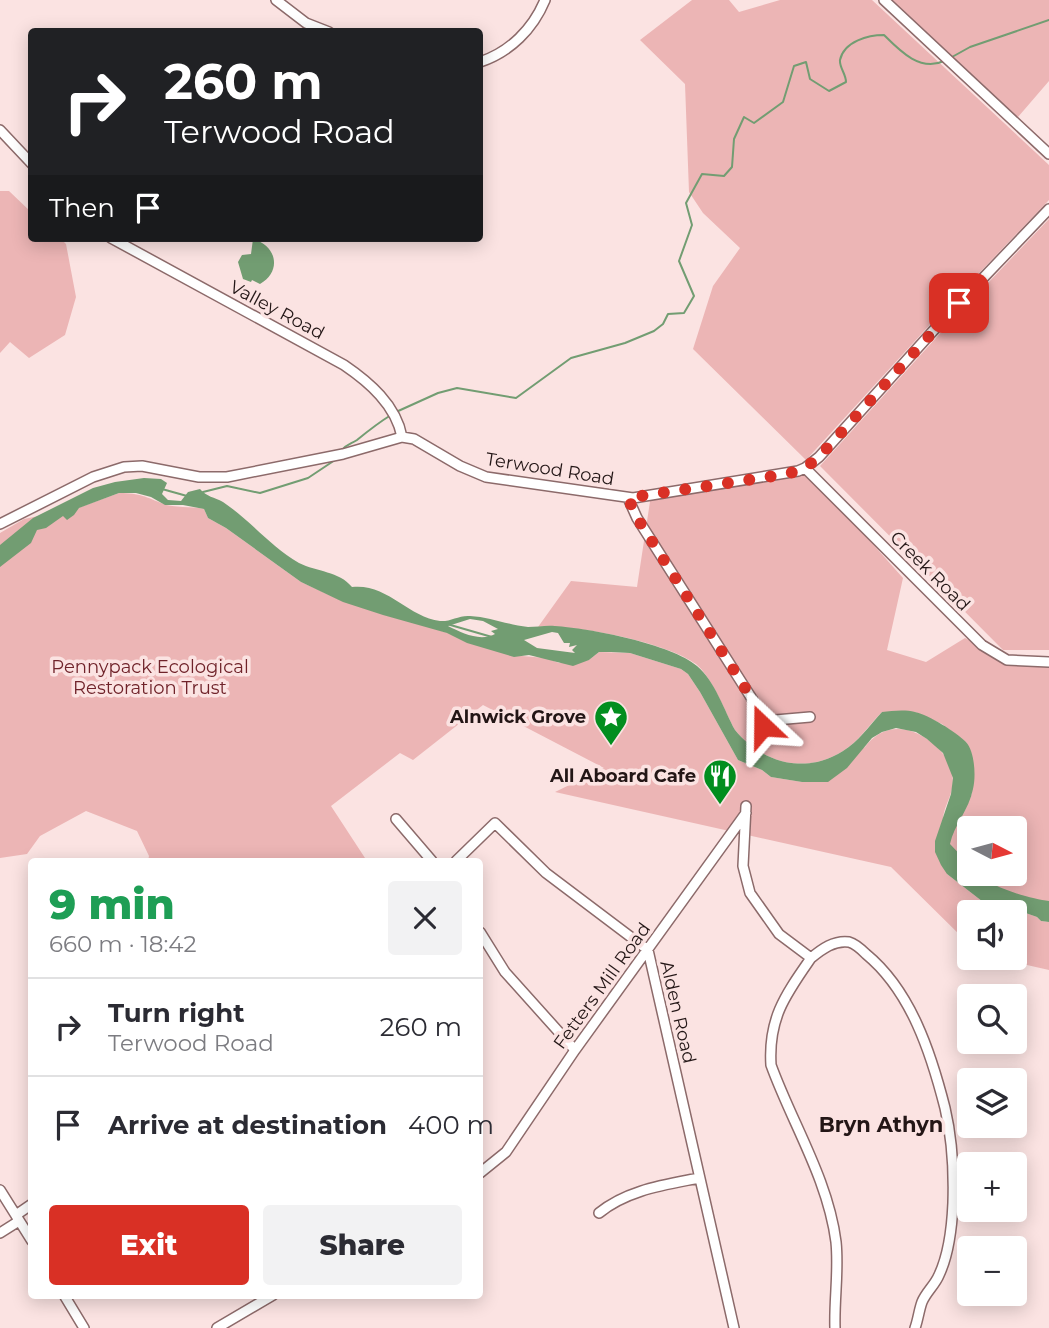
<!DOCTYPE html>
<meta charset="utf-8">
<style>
body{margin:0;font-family:Montserrat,sans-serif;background:#f2f2f3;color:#2b2b33;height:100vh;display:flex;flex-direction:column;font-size:26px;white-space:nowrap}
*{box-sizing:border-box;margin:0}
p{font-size:23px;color:#7c7c81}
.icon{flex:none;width:38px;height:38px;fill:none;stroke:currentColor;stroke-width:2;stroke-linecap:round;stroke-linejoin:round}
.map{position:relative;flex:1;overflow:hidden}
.sheet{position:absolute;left:28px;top:858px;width:455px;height:441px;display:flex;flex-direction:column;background:#fff;border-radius:7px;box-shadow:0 4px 18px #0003}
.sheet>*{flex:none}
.banner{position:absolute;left:28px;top:28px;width:455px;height:214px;border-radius:7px;box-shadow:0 4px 18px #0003;background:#202124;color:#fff;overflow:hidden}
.needle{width:46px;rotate:96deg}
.fabs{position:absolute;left:957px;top:816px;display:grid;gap:14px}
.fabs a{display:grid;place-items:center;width:70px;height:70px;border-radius:7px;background:#fff;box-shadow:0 4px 18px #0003;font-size:35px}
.pin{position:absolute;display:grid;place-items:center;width:60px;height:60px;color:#fff;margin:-30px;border-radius:14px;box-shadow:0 4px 10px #0006}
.me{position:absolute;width:77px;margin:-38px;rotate:337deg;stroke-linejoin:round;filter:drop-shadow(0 0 5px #0008)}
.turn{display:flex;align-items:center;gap:24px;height:147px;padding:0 21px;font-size:32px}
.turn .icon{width:91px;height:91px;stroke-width:2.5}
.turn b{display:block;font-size:49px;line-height:60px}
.then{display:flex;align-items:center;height:66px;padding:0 21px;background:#0003;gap:14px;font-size:26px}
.round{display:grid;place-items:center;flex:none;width:74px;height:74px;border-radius:7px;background:#f2f2f3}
.head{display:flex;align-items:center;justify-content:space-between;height:119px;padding:0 21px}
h1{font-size:42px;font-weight:800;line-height:52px;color:#1e9e55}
.button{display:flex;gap:14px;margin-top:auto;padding:14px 21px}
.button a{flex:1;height:80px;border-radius:7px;background:#d93025;color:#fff;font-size:28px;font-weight:800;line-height:80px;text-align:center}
.button a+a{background:#f2f2f3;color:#2b2b33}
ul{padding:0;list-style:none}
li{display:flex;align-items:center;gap:21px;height:98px;padding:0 21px;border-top:2px solid #e1e1e2}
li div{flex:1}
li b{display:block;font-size:26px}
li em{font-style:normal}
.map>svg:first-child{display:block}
</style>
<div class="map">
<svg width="1049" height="1328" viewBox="0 0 1049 1328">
<rect width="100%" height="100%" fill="#fbe3e2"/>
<path fill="#ecb5b5" d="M692,0H729L739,12L780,0H872L1049,165V200L936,318L806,460L693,349L713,286L740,248L703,213L689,192L685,84L640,40Z
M892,0H1049V81L1018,117Z
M0,191H9L31,212L32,238H60L66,244L76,297L65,335L29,358L10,342L0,353Z
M1049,219V650H1003L820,466L945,328Z
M805,468L903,578L887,650L926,662L965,638L1011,662L1049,661V914L1010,901L970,873H1015V828H970V873L950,846L947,837L965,810L972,793L967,743L942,724L915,712H882C869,725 858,742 843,751C806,775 762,763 735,730C725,712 712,677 696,664C666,642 575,624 538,627L571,581L637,587L651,495Z
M119,493C141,493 145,497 164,504C173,508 191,506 204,509L208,518L226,528L301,582L336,598L522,656L546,658L559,663L589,660L599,652L630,653L681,669L688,674L700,692L738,760L762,770L771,777L802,782L865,747C875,733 890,726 907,730C932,736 958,761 952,789C950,799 943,809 943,820C941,837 946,857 947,874L987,905L1020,911L1037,917L1041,921L1049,922V970L991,957H1015V912H970L969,944L891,867L555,792L604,768L483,705L413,760L400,753L331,806L365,858L353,861H148L149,856L137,831L86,811L40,836L27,854L0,858V533L24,519L78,508Z"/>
<path fill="#729d72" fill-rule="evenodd" d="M253,239C277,246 282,271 260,284L252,280L251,282L243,279L238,262L242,255L251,254Z
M144,478L161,479L167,483L162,494L168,500L181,501L188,492L200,489C207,497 214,497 223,502C250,520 271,547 299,563C317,572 339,571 352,587C387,583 408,617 440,621C450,622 459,615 470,616C490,617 508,625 528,627C537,627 546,625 555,626C588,628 672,644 697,666C715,681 724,710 735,730C762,763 806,775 843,751C858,742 870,725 882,712C892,711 904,709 915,712C929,715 956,732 966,742C975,752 976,777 973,789C969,810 954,825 950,844L969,864L970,873H978C989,887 1031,899 1049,901V922L1041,921L1037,917L1020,911L987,905L947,874L941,865L935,852V841L951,794L953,778L943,753L927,739L916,732L896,728L882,732L872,738L847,768L828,782H802L771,777L762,770L738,760L700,692L688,674L681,669L630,653L611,652H599L589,660L573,666L529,655L514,657L467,643L447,633L383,615L343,602L301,582L226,528L208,518L204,509L183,505H165L151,497L136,493H119L79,508L74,515L67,520L63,516L46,528L37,530L31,543L0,567V545L33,518L93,488L115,482ZM470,619L483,621L498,629L491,631L495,634C480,642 462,633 448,626ZM552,632L558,633L564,643H570L569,647L577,645L572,650L575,653L537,648L524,640Z"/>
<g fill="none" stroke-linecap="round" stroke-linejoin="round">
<path stroke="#729d72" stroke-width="2" d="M952,57L970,47L1049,20
M396,412L438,393L457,388L516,398L571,358L625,343L654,331L663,324L668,314L684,313L694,296L679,261L692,225L686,203L702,174L724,176L732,167L734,139L744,117L754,123L783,102L794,66L806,62L810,79L829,91L846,82C846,74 839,67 840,60C844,41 869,35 884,35C900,51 920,72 944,61
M342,450C347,444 351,444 357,440C368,431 378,423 391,415
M162,489L187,496
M203,492L227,486L260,493L308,478L338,458
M447,624L492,637"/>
<g stroke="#8c6a6a" stroke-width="12">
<path id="minor" d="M276,0L306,23L329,32
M884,0L1049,154
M480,62C510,52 533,29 545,0
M0,130L32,164
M111,238L344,365C369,382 396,405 402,437
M805,468L982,645L1007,660L1049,662
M628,498L637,518L761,713L764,721L759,743
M0,524L93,477L124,467L142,466L199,477H227L343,454L402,437L414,439L460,466L486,477L633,498L798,471L805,468L819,457L942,321L1049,209
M764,721L810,717
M746,806L743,866L750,893L779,934L811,958C822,949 834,940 849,942C856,944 861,949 866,954C911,991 931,1053 945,1108C952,1138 954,1172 953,1203C952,1226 949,1254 939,1275C935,1285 926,1292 922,1302C919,1310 918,1320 915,1328
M396,819L432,861
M456,861L495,823L546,873L648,950L734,1328
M480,932L505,972L575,1050
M811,958C786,994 768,1018 771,1065C792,1123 828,1179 836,1242C839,1271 834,1299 835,1328
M480,1173L506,1152L575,1050L746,813
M0,1190L32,1241
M599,1213C627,1190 664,1185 699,1178
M16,1215L32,1204
M0,1233L19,1221
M64,1295L84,1328
M217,1328L273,1295"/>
</g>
<use href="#minor" stroke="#fff" stroke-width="9"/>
</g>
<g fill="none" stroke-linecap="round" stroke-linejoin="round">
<path stroke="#d93025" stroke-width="12" stroke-dasharray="0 21.6" d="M763,726L761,713L637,518L628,498L787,474L805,468L819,457L959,303"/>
</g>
<defs>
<g id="sight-pin" transform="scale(1.75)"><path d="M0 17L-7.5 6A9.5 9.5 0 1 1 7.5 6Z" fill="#028e1f" stroke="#fbe3e2"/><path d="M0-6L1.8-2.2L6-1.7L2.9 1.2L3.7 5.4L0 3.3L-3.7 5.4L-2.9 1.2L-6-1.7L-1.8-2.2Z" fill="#fff"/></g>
<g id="restaurant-pin" transform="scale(1.75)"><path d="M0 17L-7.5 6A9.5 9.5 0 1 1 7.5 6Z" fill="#028e1f" stroke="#fbe3e2"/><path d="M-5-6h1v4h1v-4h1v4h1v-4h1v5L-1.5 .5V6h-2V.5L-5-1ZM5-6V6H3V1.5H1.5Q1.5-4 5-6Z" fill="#fff"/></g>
</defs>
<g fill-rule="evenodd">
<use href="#sight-pin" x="611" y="717"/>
<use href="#restaurant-pin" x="720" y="776"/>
</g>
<g text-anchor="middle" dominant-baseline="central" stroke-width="7" stroke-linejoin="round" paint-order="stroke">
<g font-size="18" fill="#231616" stroke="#fbe3e2">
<text transform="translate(277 310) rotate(28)">Valley Road</text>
<text transform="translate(550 469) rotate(9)">Terwood Road</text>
<text transform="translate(930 571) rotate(45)">Creek Road</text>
<text transform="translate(602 986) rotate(-54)">Fetters Mill Road</text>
<text transform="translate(678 1012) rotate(77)">Alden Road</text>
</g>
<g font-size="18" fill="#70232a" stroke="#fbe3e2">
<text x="150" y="667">Pennypack Ecological<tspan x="150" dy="21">Restoration Trust</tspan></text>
</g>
<g font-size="18" font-weight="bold" fill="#231616" stroke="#fbe3e2" text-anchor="end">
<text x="586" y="717">Alnwick Grove</text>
<text x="696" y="776">All Aboard Cafe</text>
</g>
<g font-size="21" font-weight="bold" fill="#231616" stroke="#fbe3e2">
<text x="881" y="1124">Bryn Athyn</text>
</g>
</g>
</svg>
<div class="fabs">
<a><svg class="needle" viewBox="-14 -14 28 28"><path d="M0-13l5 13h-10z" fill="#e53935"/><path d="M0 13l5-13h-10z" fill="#7c7c81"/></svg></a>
<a><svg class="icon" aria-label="sound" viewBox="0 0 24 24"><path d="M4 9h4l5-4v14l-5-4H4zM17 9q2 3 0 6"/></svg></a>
<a><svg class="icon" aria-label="search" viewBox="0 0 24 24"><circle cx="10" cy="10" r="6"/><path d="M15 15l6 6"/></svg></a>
<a><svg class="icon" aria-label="layers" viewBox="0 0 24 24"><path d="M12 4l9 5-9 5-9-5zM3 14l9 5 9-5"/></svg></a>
<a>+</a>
<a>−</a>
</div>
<div class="pin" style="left:959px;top:303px;background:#d93025"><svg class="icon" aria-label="arrive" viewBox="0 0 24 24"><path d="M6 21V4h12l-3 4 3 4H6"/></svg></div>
<svg class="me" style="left:763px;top:726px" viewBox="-20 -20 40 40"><path d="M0-17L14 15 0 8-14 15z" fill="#d93025" stroke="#fff" stroke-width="4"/></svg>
<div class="banner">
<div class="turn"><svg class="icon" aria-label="right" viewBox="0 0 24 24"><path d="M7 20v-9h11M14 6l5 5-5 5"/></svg><div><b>260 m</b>Terwood Road</div></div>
<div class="then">Then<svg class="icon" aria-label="arrive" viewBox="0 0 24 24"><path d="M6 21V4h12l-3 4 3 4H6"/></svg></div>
</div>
<section class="sheet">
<div class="head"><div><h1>9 min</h1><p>660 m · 18:42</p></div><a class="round"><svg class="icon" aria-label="close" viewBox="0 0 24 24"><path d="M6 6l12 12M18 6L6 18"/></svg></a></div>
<ul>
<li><svg class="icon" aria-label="right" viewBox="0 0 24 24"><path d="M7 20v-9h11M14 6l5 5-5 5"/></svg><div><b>Turn right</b><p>Terwood Road</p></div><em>260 m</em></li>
<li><svg class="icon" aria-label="arrive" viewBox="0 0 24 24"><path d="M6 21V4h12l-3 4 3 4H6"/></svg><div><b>Arrive at destination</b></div><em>400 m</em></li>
</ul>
<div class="button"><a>Exit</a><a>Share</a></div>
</section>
</div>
